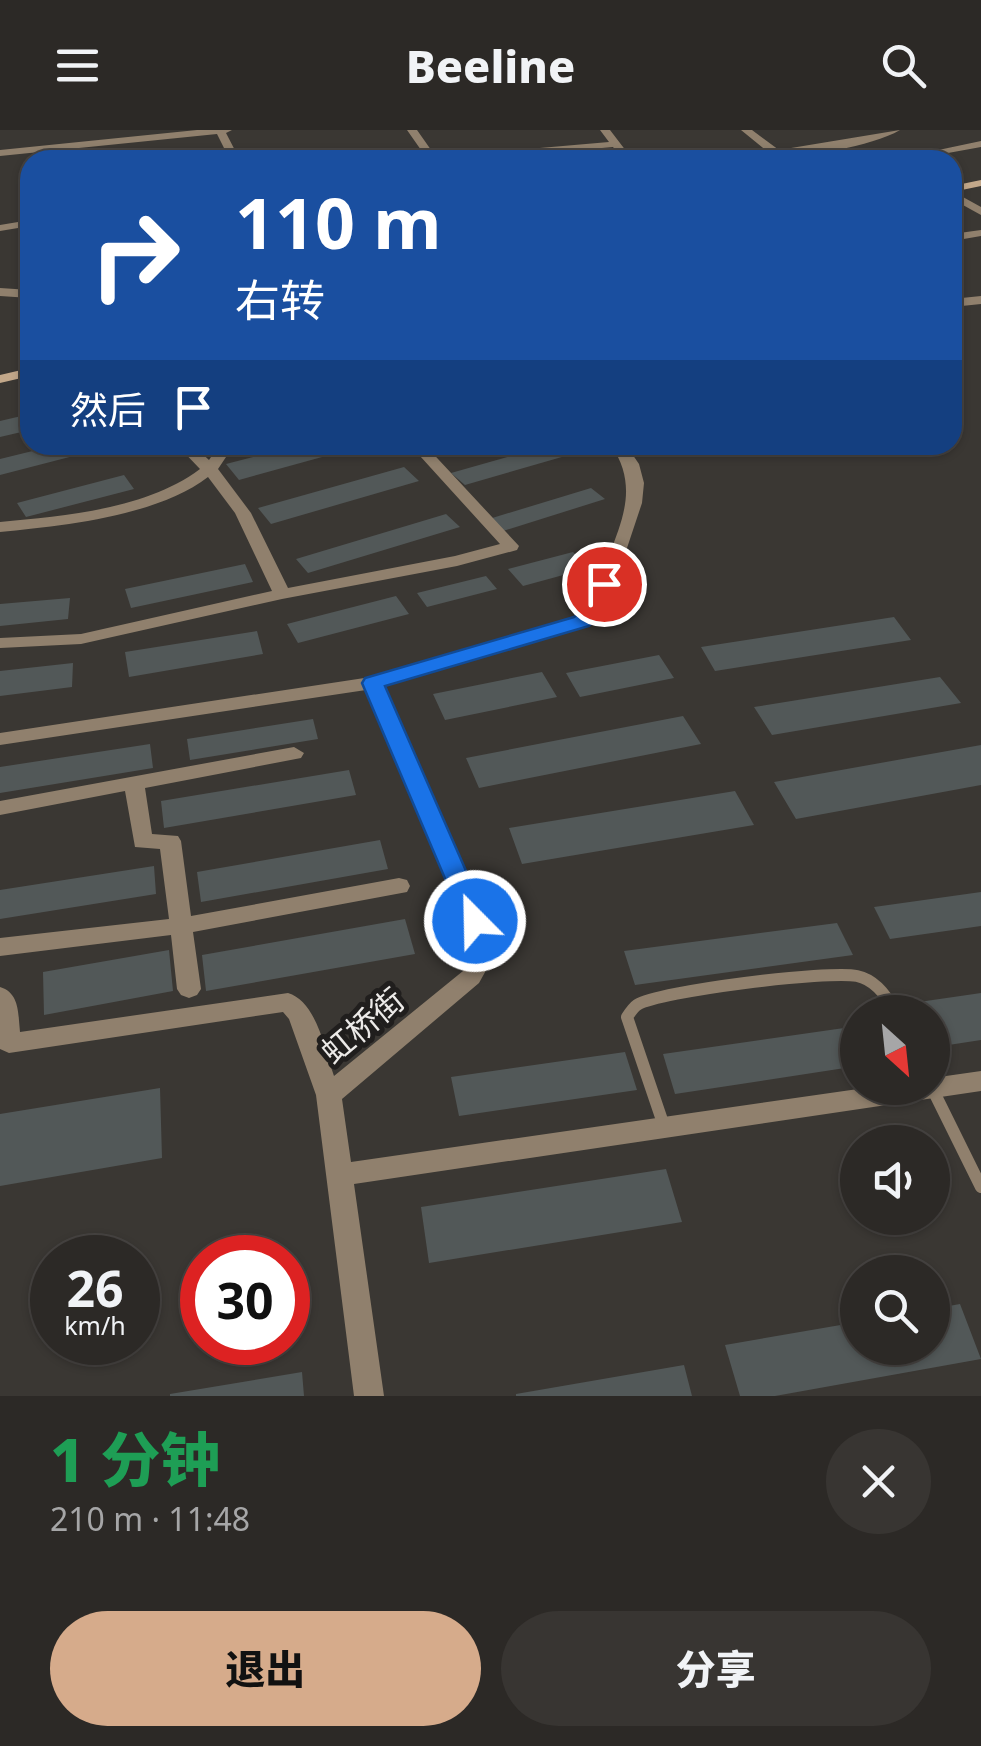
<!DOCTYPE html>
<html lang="zh">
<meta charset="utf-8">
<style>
body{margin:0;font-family:"Noto Sans","Noto Sans SC",sans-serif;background:#383532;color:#f1f3f6;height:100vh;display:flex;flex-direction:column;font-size:38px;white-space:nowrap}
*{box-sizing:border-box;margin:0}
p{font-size:32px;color:#a6a6a7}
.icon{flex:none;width:55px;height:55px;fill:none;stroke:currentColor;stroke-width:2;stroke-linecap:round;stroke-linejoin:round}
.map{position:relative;height:1266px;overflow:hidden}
.side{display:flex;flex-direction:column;background:#2c2926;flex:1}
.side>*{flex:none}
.top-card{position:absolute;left:20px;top:20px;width:942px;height:305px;border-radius:30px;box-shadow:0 2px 8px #0004,0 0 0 2px #484543;background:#1a4fa0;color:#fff;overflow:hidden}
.needle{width:65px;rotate:153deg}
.tools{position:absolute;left:840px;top:865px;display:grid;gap:20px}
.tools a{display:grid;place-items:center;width:110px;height:110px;border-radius:50%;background:#2c2926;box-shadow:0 2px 8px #0004,0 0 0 2px #484543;font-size:50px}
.speed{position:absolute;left:30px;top:1105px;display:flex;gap:20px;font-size:50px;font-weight:700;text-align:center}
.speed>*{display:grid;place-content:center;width:130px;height:130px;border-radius:50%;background:#2c2926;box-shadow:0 2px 8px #0004,0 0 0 2px #484543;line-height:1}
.speed small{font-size:25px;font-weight:400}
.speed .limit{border:15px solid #d22;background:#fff;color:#111}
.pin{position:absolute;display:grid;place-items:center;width:85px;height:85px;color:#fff;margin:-42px;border:5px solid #fff;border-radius:50%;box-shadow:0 2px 10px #0007}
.me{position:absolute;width:110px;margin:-55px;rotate:337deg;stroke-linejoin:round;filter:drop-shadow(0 0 8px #0008)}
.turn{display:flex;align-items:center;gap:35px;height:210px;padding:0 50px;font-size:45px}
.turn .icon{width:130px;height:130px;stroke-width:2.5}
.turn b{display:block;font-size:70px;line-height:85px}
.then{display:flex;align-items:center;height:95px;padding:0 50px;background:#0003;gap:20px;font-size:38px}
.round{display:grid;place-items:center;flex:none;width:105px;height:105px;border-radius:52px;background:#383532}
.overview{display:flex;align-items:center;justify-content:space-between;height:170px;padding:0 50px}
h1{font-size:60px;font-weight:800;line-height:75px;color:#1e9e55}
.button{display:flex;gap:20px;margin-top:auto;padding:20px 50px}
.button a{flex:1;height:115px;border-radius:60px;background:#d6ab8b;color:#111;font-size:40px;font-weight:800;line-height:115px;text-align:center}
.button a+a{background:#383532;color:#f1f3f6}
header{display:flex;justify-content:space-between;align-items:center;height:130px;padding:0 50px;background:#2c2926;font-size:45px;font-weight:800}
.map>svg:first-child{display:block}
</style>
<header><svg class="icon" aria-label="menu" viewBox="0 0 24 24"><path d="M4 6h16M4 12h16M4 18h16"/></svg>Beeline<svg class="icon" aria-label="search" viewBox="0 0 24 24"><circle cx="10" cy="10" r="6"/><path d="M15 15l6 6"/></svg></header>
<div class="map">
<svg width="981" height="1266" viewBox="0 0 981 1266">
<rect width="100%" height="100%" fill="#3a3733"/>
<path fill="#525858" d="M30,284V300L0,307V291Z
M57,315L112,316L0,345V329Z
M299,315L362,316L239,350L226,334Z
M550,315L600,316L465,355L451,343Z
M404,337L419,351L271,394L258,378Z
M124,345L134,359L26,387L17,373Z
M591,358L605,369L503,401L489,389Z
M446,384L460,397L308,443L296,429Z
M573,422L589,438L523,456L508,439Z
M245,434L253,452L131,478L125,459Z
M486,446L497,459L427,477L417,463Z
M396,466L409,484L298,513L287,494Z
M70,468L68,489L0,496V474Z
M894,487L911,510L715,541L701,517Z
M257,501L263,524L129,547L125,522Z
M659,525L674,548L580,567L566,543Z
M73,533L72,557L0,566V541Z
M542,542L557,567L445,590L433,564Z
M940,547L961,573L772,605L754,577Z
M683,586L701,614L479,658L466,628Z
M313,589L318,609L190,630L187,609Z
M150,614L153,638L0,663V637Z
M981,615V655L796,689L774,652Z
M349,640L356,665L164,698L161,671Z
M735,661L754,695L522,734L509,698Z
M380,710L388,739L201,772L197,742Z
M154,736L156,764L0,789V760Z
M981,762V796L890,809L874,777Z
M405,789L415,824L206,861L202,825Z
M837,793L853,825L635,855L624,821Z
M169,820L173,861L44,885L43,842Z
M981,863V910L942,916L932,898V882H925L919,872Z
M858,896V936L675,964L663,924Z
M625,922L637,960L459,986L451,947Z
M160,958L162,1028L0,1056V984Z
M666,1039L682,1092L429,1133L421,1077Z
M960,1174L981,1229L775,1266H740L725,1215L858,1192V1218H932V1179Z
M684,1235L692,1266H516V1264Z
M302,1242L304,1266H170V1264Z"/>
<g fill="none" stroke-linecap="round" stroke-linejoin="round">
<path stroke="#90806d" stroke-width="12" d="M932,958L981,1057
M664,996L627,887C629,884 634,877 637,875C659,861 829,840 857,846C876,850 887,866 895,882"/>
<path fill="#90806d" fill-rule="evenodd" d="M197,0H232L226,3L240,30H230L217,4L0,26V20Z
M407,0H417L436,27L609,12L600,0H610L633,30H623L613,17L471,30H428Z
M741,0H752L779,20L900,0C862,22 772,30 728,30L768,22Z
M981,11V17L915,29L910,26Z
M952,61L981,77V85L952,69Z
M30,90V96L0,101V95Z
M981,100V106L952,111V104Z
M0,158L30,160V168L0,166Z
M981,166V174L952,177V169Z
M177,315H193L209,330L219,315H240L230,321L218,339L251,383L288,458L455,426L500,414L410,315H425L519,416L517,420L457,436L282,469L81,514L0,518V508L81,504L272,461L235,383L208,347C158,386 62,396 0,402V392C65,386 147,379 200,339Z
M611,315H626L639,334L644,353L642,373L615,454L613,474L588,496L384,556L486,791L494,826L479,853L342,969L351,1032L865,958H932V948L981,941V961L354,1054L384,1266H354L316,965L289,889L283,882L9,923L0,919V857C20,863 18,884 20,902L288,863C317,872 325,920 334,946L463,841L470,826L464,791L366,560L0,615V603L371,547L576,488L596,472C604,414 649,371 611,315Z
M294,617L304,623L301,628L145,658L152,704L178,706L181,711L191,786L399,748L407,750L410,756L407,762L193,802L201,859L197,865L189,868L181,865L177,859L171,805L0,826V808L169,789L160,719L135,717L125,661L0,685V671Z"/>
<path fill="#c3a88a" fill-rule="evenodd" d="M981,50V56L952,62V56Z
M30,238V246L0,253V245Z"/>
</g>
<path fill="#1a73e8" stroke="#114b97" stroke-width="2.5" d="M604,448L614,454L613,474L589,496L385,556L488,791L484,798H466L362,553L365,548L574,487L594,472V454Z"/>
<g text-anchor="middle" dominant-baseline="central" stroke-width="10" stroke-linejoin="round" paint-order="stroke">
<g font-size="32" fill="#eceae8" stroke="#201e1d">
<text transform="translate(362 895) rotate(-40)">虹桥街</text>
</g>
</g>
</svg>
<div class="tools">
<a><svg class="needle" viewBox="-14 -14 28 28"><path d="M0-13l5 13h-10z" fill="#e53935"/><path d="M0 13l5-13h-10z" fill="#a6a6a7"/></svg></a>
<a><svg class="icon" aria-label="sound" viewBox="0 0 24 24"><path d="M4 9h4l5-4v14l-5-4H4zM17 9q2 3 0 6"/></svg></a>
<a><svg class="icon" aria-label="search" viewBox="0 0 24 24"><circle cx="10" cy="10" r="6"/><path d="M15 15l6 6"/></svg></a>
</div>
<div class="speed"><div>26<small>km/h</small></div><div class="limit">30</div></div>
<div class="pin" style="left:604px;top:454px;background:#d93025"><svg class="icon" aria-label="arrive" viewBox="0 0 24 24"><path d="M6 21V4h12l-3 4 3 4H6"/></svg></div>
<svg class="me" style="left:475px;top:791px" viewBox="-20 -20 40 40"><circle r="17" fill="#1a73e8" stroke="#fff" stroke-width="3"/><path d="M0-11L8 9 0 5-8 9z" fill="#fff"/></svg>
<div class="top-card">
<div class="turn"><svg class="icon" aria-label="right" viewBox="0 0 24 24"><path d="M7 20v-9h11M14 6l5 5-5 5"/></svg><div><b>110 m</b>右转</div></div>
<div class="then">然后<svg class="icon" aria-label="arrive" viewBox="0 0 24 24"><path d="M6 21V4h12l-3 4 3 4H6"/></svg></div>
</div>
</div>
<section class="side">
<div class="overview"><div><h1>1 分钟</h1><p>210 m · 11:48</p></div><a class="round"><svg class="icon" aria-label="close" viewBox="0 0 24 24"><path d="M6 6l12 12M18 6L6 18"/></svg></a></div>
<div class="button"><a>退出</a><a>分享</a></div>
</section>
